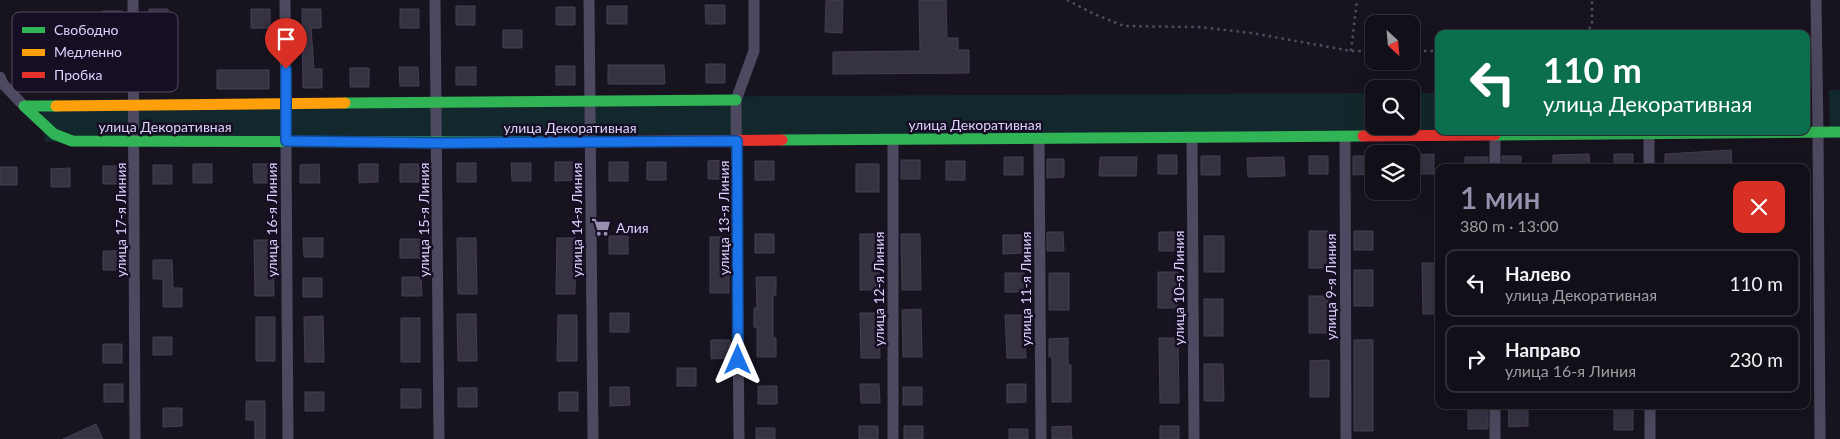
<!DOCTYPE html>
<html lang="ru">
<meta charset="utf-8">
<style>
body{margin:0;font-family:Lato,sans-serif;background:#1a1820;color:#f1f3f6;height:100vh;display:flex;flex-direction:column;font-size:19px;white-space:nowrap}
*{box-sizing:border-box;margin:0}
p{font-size:16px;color:#9c9ca1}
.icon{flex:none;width:28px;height:28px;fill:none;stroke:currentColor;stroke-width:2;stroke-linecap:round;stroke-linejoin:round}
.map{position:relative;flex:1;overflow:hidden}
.side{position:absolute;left:1435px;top:164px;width:375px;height:245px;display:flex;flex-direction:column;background:#110f17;border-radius:10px;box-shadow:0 5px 20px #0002,0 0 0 1px #302f36}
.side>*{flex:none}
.guide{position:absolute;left:1435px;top:30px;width:375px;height:105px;border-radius:10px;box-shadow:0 5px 20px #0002,0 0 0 1px #302f36;background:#0b6e4f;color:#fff;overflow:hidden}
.needle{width:32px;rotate:154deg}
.fabs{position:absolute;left:1365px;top:15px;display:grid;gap:10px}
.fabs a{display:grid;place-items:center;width:55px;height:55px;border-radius:10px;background:#110f17;box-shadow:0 5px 20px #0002,0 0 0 1px #302f36;font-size:25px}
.pin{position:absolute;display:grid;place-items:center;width:42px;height:42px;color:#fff;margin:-51px -21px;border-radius:50% 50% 50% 0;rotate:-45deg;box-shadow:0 0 5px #0007}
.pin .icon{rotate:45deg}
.me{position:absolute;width:55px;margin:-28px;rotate:0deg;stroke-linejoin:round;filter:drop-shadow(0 0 4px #0008)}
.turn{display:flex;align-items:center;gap:18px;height:105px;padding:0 25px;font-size:22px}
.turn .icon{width:65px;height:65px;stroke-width:2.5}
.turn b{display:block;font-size:35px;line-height:42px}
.round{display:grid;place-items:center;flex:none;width:52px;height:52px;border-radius:10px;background:#1a1820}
.overview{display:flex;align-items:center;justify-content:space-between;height:85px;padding:0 25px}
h1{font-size:30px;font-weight:600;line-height:38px;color:#9990b0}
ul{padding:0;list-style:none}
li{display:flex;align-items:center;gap:15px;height:68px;margin:0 10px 8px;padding:0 15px;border:2px solid #302f36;border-radius:10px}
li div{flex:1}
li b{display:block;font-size:19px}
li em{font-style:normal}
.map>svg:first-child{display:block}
</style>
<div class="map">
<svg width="1840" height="439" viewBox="0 0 1840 439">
<rect width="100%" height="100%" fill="#17141f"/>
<path fill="#13282c" d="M1829,90H1840V127H1830Z
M1374,93V126H1411V93H1439V130L45,142L39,100Z"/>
<path fill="#373242" stroke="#453e53" d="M826,0H843L842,33L825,32Z
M919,0H946L947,38H958V50H969V73L833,74V52L920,51Z
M705,5H725V24H706Z
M456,6H475V25H456Z
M607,6H627V24H607Z
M556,7H575V25H556Z
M149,9H168V27H149Z
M251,9H270V28H251Z
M302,9H321V28H311L314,69H322V88H303Z
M400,9H419V28H400Z
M103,11H122V30H103Z
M503,30H522V48H503Z
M706,64H725V83H706Z
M608,65H664L665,84H608Z
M556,66H575V85H556Z
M399,67H418L419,86H400Z
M456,67H476V85H456Z
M350,68H369V87H350Z
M217,70H269V89H217Z
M1731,150L1732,168H1665V154Z
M1434,154V174H1411V155Z
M1589,154L1590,168H1553V155Z
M1614,154H1633V168H1614Z
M1158,155H1177V174H1158Z
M1201,156H1220V175H1201Z
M1309,156H1328V174H1309Z
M1353,156H1371V174L1353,175Z
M1502,156H1521V168H1502Z
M1004,157H1023V175H1004Z
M1100,157H1137L1136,176H1099Z
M1284,157L1285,176L1248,177L1247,158Z
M1465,157H1488V168H1465Z
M1047,159H1064V177L1047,178Z
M727,160V179H708V161Z
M901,160H920V179H901Z
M755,161H774V180H755Z
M946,161H965V180H946Z
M555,162H574L575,180L555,181Z
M609,162H628V181H609Z
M647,162H666V180H647Z
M457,163H476V182H457Z
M511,163H531V181H512Z
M193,164H212V183H193Z
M253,164H272L273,183H254Z
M319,164L320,183H300V165Z
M359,164H378V182L359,183Z
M400,164H419V182H400Z
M856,164H879V192H856Z
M153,165H172V184H153Z
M103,166H122V184H103Z
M0,167H17V185H0Z
M70,168V187H51V169Z
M1309,231H1328V268H1309Z
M1354,231H1373V250H1354Z
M1047,232H1063L1064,251H1047Z
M1159,232H1179V251H1159Z
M755,234H774V253H755Z
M860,234H879V290H860Z
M901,234H920L921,290H902Z
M1003,235H1022V253L1003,254Z
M609,236H628V254H609Z
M1204,236H1224V272H1204Z
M710,237H729V293H710Z
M303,238H323V257H304Z
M457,238H476L477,294H458Z
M557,238H576L575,294H556Z
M400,239H420V258H400Z
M254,240H273L274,296H255Z
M103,251H122V270H103Z
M153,260H172L173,288H182V307H163V279H153Z
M1422,263H1439V314H1423Z
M1354,270H1373V306H1354Z
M1158,272H1178V308H1158Z
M1005,273H1024V292H1005Z
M1049,273H1069V310H1049Z
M402,277H421L422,296H402Z
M756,277H776V295H773V338H776V357H757V327H754V308H757Z
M303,278H322V297H303Z
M1309,296H1328V333H1309Z
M1204,299H1223V336H1204Z
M921,309L922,357H903L902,310Z
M610,313H629V332H610Z
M860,313H879L880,358H861Z
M457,314H476L477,361H458Z
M558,315H577V361H557Z
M1005,315H1024L1026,358H1007Z
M323,316L324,362H305L304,317Z
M256,317H275V361H256Z
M401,318H420V362H401Z
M153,337H172V355H153Z
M1068,338V365H1071V402H1052V357H1049V339Z
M1159,338H1178L1179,403H1160Z
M711,340H730V358L711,359Z
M1354,340H1373V431H1354Z
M103,344H122V363H103Z
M1329,360V397H1310V361Z
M1204,364H1223L1224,401H1204Z
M677,368H696V386H677Z
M104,384H123V402H104Z
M860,384H879L880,403H861Z
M1007,384H1026V402L1007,403Z
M758,386H777V404H758Z
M610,387H629L630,405L610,406Z
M903,387H922V405H903Z
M458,388H477V407H458Z
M401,389H421V408H401Z
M305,392H324V411H305Z
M559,392H578V411H559Z
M246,401H265V439H255V420H246Z
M1468,405H1488V429H1468Z
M1508,405H1528V426L1509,427Z
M1614,405H1633V430H1614Z
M163,408H182V426L163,427Z
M96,424L103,439H63Z
M859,426H878V439H859Z
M904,426H923V439H904Z
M1071,426L1072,439H1052V427Z
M1160,426H1179V439H1160Z
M756,428H775V439H756Z
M1009,429H1028V439H1009Z"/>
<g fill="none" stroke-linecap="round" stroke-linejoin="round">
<path stroke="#495160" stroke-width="2.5" stroke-dasharray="2.5 4" stroke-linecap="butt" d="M1067,0L1094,14L1124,26L1199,27L1252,33L1351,51H1374
M1585,34L1592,25V0
M1351,51L1357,0
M1411,51H1439"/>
<path stroke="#4d4960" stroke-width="11" d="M133,0L135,439
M285,0L288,439
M435,0L439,439
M589,0L593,439
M1816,0L1818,132L1820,439
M0,77L3,84L24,106
M1649,133V168
M1495,135V168
M1345,136L1346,439
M1192,137L1194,439
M1039,138L1041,439
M893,140V439
M1495,405V439
M1650,405V439
M739,439L736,100L754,51V0"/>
<path stroke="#30b455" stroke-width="11" d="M345,103L736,100
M56,106H24L54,134L72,141L549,142
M1495,135L1840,132
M782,140L1363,136"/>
<path stroke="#ff9f0a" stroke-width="11" d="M56,106L345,103"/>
<path stroke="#e5322d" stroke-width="11" d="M1363,136L1495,135
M549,142L782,140"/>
</g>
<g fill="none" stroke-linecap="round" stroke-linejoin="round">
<g stroke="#114b97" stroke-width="12">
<path id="route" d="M286,69V141L438,143L737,141L738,360"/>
</g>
<use href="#route" stroke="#1a73e8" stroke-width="9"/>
</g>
<defs>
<g id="supermarket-bare" transform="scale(1.5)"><path d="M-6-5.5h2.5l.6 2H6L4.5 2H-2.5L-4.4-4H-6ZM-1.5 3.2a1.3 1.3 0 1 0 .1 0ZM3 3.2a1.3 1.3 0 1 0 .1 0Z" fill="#9990b0" stroke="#160f24" stroke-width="2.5" paint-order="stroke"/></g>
</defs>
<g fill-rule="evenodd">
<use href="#supermarket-bare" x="601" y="227"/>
</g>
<g text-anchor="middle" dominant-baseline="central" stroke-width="5" stroke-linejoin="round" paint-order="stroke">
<g font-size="14" fill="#dfd3fe" stroke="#160f24">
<text x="975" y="124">улица Декоративная</text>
<text x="165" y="126">улица Декоративная</text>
<text x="570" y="127">улица Декоративная</text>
<text transform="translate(723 218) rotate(-90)">улица 13-я Линия</text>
<text transform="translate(120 220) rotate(-90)">улица 17-я Линия</text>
<text transform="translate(271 220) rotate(-90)">улица 16-я Линия</text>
<text transform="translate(423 220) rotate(-90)">улица 15-я Линия</text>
<text transform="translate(576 220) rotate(-90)">улица 14-я Линия</text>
<text transform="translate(1330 287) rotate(-90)">улица 9-я Линия</text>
<text transform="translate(1178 288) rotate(-90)">улица 10-я Линия</text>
<text transform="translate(878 289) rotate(-90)">улица 12-я Линия</text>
<text transform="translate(1025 289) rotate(-90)">улица 11-я Линия</text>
</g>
<g font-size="14" fill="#dfd3fe" stroke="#160f24" text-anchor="start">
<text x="616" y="227">Алия</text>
</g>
</g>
<rect x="12" y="12" width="166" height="80" rx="8" fill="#160f24" stroke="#524a65" stroke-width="1"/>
<rect x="22" y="27" width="23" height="6" fill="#30b455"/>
<rect x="22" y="49" width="23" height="7" fill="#ff9f0a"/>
<rect x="22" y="72" width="23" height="6" fill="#e5322d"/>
<g font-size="14" fill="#dfd3fe">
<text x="54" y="35">Свободно</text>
<text x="54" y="57">Медленно</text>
<text x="54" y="80">Пробка</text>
</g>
</svg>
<div class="fabs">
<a><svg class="needle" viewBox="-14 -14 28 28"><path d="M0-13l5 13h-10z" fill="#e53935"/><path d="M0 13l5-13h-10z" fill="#9c9ca1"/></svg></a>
<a><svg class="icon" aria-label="search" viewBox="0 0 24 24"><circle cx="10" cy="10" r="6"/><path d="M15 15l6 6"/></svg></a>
<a><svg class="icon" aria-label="layers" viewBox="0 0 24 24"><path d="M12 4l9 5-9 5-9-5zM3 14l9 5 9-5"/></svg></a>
</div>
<div class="pin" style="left:286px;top:69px;background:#d93025"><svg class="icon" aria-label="arrive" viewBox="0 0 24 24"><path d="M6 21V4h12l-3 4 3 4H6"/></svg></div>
<svg class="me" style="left:738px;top:360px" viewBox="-20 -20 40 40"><path d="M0-17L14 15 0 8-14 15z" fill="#1a73e8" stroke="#fff" stroke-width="4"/></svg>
<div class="guide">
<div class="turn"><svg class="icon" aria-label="left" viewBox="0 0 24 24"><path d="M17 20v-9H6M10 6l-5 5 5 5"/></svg><div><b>110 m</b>улица Декоративная</div></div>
</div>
<section class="side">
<div class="overview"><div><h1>1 мин</h1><p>380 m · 13:00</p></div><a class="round" style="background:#d93025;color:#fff"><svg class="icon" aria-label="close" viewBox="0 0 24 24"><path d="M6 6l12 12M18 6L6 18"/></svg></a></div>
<ul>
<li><svg class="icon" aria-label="left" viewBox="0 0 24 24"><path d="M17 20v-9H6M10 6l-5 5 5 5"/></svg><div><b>Налево</b><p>улица Декоративная</p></div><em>110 m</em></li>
<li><svg class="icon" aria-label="right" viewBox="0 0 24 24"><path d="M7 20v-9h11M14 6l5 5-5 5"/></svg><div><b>Направо</b><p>улица 16-я Линия</p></div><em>230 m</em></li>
</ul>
</section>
</div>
